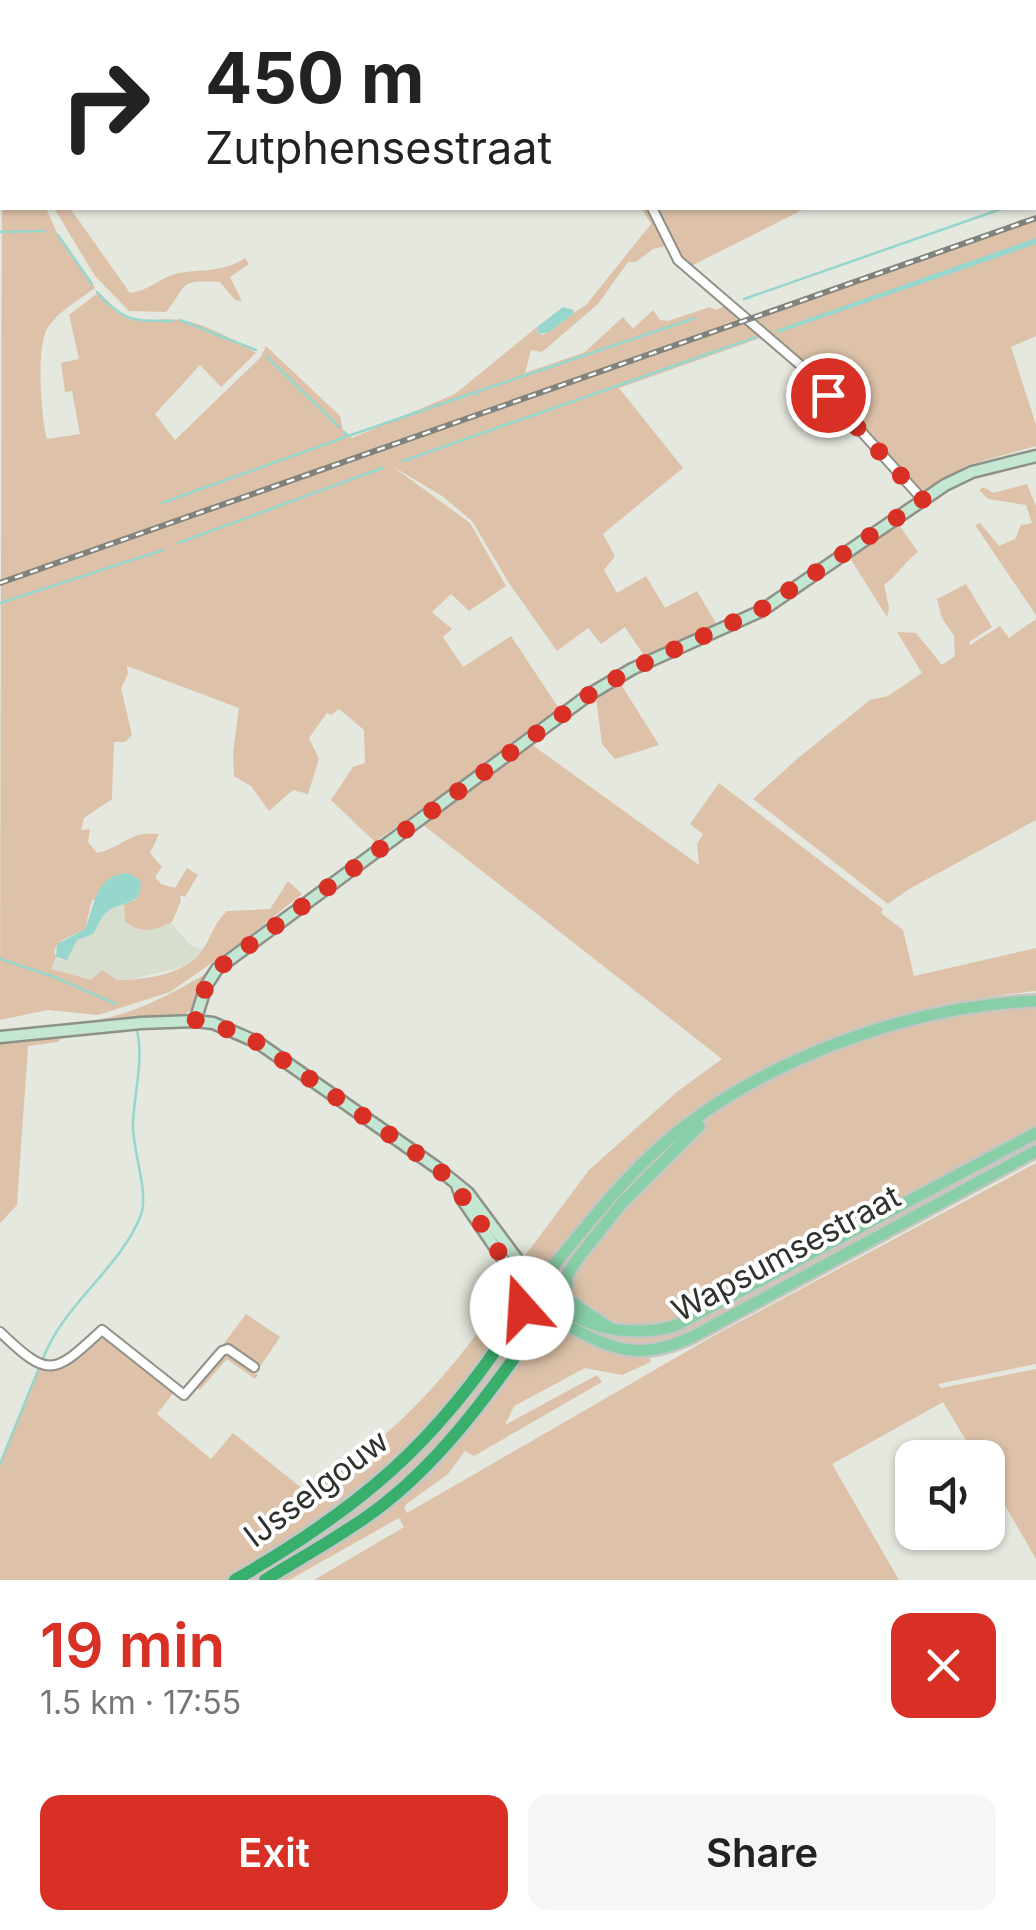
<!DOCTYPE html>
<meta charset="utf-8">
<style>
body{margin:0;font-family:Inter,sans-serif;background:#f6f6f6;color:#222;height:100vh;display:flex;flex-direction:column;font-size:38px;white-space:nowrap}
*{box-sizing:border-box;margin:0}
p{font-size:32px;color:#767676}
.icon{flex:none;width:55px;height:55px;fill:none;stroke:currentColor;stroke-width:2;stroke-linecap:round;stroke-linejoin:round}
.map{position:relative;height:1580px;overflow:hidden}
.sheet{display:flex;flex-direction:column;background:#fff;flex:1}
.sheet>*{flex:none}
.banner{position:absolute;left:0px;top:0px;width:1038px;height:210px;box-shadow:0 2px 8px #0004;background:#fff;color:#222;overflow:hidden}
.tools{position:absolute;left:895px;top:1440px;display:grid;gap:20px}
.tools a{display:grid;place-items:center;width:110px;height:110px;border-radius:20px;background:#fff;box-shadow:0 2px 8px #0004;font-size:50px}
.pin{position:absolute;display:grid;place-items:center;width:85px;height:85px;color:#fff;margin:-42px;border:5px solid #fff;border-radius:50%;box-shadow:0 2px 10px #0007}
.me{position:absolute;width:110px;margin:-55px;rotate:341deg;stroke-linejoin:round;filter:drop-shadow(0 0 8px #0008)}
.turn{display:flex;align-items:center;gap:35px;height:210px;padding:0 40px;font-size:45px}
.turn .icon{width:130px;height:130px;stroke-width:2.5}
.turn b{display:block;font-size:70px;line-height:85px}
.round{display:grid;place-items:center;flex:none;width:105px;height:105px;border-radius:20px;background:#f6f6f6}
.head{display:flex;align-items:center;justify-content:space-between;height:170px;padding:0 40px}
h1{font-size:60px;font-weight:600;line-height:75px;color:#d93025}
.primary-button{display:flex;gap:20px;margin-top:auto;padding:20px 40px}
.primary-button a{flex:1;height:115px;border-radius:20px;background:#d93025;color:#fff;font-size:40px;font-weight:600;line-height:115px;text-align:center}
.primary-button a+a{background:#f6f6f6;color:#222}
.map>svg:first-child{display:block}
</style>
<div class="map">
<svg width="1036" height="1580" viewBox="0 0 1036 1580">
<rect width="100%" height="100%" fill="#e4e8de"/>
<path fill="#d7decd" d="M124,904L162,913L190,945L203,950L186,966L128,980H117L102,970L91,981L50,969L56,957L62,960L77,940L96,930L104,913Z"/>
<path fill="#ddc2a9" d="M927,0H1036V197L1035,2H924Z
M2,131V208H46L57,233L95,288C79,300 57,312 47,329C36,348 41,418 47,439L80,434L72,391L65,392L61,363L79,359L69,315L99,292C132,339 146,311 191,322C213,328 236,341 256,353L221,387L200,365L155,414L175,440L261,357L266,346L340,416L343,430L352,438L455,394L537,327V333L542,335C560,327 571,313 586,305L651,224L641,208H648L667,246L653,249L636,262H628L598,304L542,352L531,350L525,373L585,352L623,317L633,329L653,310L660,320L668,321L710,307L715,310L728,305L766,336L619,388L683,468L603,534L615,556L604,570L617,593L646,576L665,608L697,591L717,625L645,657L625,627L601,644L588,628L557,651L509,583L472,521L442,496L392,466L470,523L506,586L469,611L451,594L432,612L452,629L443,637L463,667L511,636L560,710L375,842L331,800L353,767L365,763L364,730L339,709L331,715L327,713L309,738L319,759L308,794L293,790L269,811L251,786L234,776L233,753L239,708L127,666L128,674L121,688L132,735L125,742H114L112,799L84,818L81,830L90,829L88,842L97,853C123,847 131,830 159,834L150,853L162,867L155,877L161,884L175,888L187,868L198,875L185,897L180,895L181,901L172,922C155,930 140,935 125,921L124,904L138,899L92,900L85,929L62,940L54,950L56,957L51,969L91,980L102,970L117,980C143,980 184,975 201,952C211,939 213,924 227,911L270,909L288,881L302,894L243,941L170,992L98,1015L48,1010L0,1020Z
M54,208H70L130,293C148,291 158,279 175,274C200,268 221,274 245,258L249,264L230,277L242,301L235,300L220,282C175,280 189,285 166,312L129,311L95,276Z
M657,208H806L691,266L679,253Z
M1036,217V336L1011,347L1036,425V446L968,465L922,492L794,353L752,316Z
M1027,484L1036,506V615L975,525L980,523L999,546L1015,539L1021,525L1032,523L1026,505L988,499L979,490L984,487L993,493Z
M899,525L918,552C905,561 899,574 884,585L889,608L887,617L850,558Z
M966,584L992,627L969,642L970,645L1000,626L1009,638L1036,619V820L909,889L888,904L753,799L797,759L870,700L888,696L922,673L897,632L916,633L942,665L955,656L954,636L942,618L937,599Z
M620,683L659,745L615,759L602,744L596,698Z
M531,744L699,865L697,844L703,834L690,824L719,783L883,909L881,913L903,930L914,976L1036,948V991C880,1007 724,1061 616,1181C590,1210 568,1241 546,1272L534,1274L521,1261L589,1170L678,1091L722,1059L422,824Z
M212,970L191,1010L185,1014L97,1020C140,1012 175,992 212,970Z
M1036,1006V1125L677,1318C630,1331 609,1325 570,1296C569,1264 603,1230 624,1207C643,1186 660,1163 680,1144C779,1050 905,1018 1036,1006Z
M65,1034L58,1042L28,1046L17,1205L0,1223V1041Z
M1036,1137V1147L674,1341L631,1349L568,1323L573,1317C609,1336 642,1344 682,1328Z
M1036,1163V1364L938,1384L941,1388L1036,1369V1559L988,1476V1458L976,1457L943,1402L832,1464L899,1580H314L404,1527L399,1518L289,1580H276L391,1503L537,1330L556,1324L648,1353L651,1362L622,1375L585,1368L514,1406L505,1425L597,1375L602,1382L474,1456L465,1451L448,1474L408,1503L404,1507L407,1513L715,1335Z
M511,1286L514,1317L432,1425L347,1503L229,1580H0V1463L40,1367L66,1365L105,1336L175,1391L157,1414L211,1459L233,1433L309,1494C400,1430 448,1378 511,1286Z
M246,1314L280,1337L258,1370L223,1345Z
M521,1324L528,1328C454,1445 377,1513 256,1580H242L288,1553L455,1412Z
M226,1352L258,1375L255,1379L227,1359L200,1390L196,1387Z"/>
<path fill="#96d6cc" d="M1036,238V244L1002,256L778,333L776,330Z
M563,307L574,310L573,314L549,332L538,334L537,327Z
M128,873L140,880C145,906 123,900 107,912C100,917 98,927 93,934L77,940L67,960L56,957L57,944L85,929C95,905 95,875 128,873Z"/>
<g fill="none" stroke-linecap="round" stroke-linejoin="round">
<path stroke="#96d6cc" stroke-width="2.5" d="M512,1L513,2
M1035,196H1036
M658,208L671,238
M0,232L44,231
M58,235L92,284
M97,292C124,322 133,321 172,321
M744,299L1004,208
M180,320L256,350
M267,357L339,427
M476,392L695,318
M344,432L348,436L476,392L477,395
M403,461L756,337
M162,503L348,436
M178,543L382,468
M0,603L163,550
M0,959L52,976L116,1004
M42,1361C62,1305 120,1269 141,1215C149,1191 132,1150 133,1123C134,1094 144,1060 137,1031
M0,1464L39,1368"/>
<g stroke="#8e9188" stroke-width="12">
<path id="street" d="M505,0L507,2
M652,208L678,260L805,369L923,500
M0,1332C50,1380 54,1374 102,1330L184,1395L222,1351L228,1349L254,1367"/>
</g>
<g stroke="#8e9188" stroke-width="15">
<path id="secondary" d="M195,1021L213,1023L257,1042L436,1167L468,1193L531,1278
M0,1037L141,1023L195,1021L206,986L217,969L590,694L632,669L761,611L945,485L972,472L1036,456
M458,1188L462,1199L521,1285"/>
</g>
<g stroke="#c5c6c4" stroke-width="16">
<path id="primary" d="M544,1277C578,1237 610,1194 649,1157C746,1065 903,1006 1036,1001
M549,1278L544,1283L531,1284L522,1294V1308L535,1322C569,1327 563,1305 567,1283
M544,1283C555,1290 553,1299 562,1307C593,1332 637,1336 675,1326L1036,1133
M559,1290L575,1262L621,1204L699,1126
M567,1299L608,1327
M556,1319C608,1348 636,1364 694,1336L1036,1151"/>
</g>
<g stroke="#c5c6c4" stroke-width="18">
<path id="highway" d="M235,1580C360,1508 437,1443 515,1321
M265,1580C302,1557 341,1536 376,1510C443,1460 491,1390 539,1324"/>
</g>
<use href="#street" stroke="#fff" stroke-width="8"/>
<use href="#secondary" stroke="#c4e7d3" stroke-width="10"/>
<use href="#primary" stroke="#88cfa7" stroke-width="11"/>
<use href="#highway" stroke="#39af6d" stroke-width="12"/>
<g stroke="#80837c" stroke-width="6">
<path id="rail" d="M0,583L1036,218"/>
</g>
<use href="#rail" stroke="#fff" stroke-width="2.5" stroke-dasharray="8" stroke-linecap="butt"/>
</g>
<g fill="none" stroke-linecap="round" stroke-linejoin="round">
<path stroke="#d93025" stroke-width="18" stroke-dasharray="0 32.4" d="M522,1308L524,1289C494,1250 472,1200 436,1167L257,1042L212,1023L195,1020L206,986L217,969L590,694L632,669L760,610L923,500L828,395"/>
</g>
<g text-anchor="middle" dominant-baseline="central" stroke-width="8" stroke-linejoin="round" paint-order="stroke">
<g font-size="32" fill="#30322e" stroke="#fff">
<text transform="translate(786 1253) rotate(-28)">Wapsumsestraat</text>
<text transform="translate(316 1488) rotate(-37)">IJsselgouw</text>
</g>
</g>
</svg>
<div class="tools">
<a><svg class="icon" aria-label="sound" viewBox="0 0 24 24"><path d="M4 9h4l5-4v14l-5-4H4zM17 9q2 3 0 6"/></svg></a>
</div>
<div class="pin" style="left:828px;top:395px;background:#d93025"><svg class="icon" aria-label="arrive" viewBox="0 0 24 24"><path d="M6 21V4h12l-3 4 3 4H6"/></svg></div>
<svg class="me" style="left:522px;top:1308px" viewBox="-20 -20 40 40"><circle r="19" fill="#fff"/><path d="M0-13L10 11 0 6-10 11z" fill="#d93025"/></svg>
<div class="banner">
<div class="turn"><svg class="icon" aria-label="right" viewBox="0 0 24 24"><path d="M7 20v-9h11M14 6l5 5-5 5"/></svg><div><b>450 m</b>Zutphensestraat</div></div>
</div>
</div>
<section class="sheet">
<div class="head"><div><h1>19 min</h1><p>1.5 km · 17:55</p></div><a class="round" style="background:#d93025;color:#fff"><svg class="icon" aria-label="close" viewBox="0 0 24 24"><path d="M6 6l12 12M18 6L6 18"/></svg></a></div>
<div class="primary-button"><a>Exit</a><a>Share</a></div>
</section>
